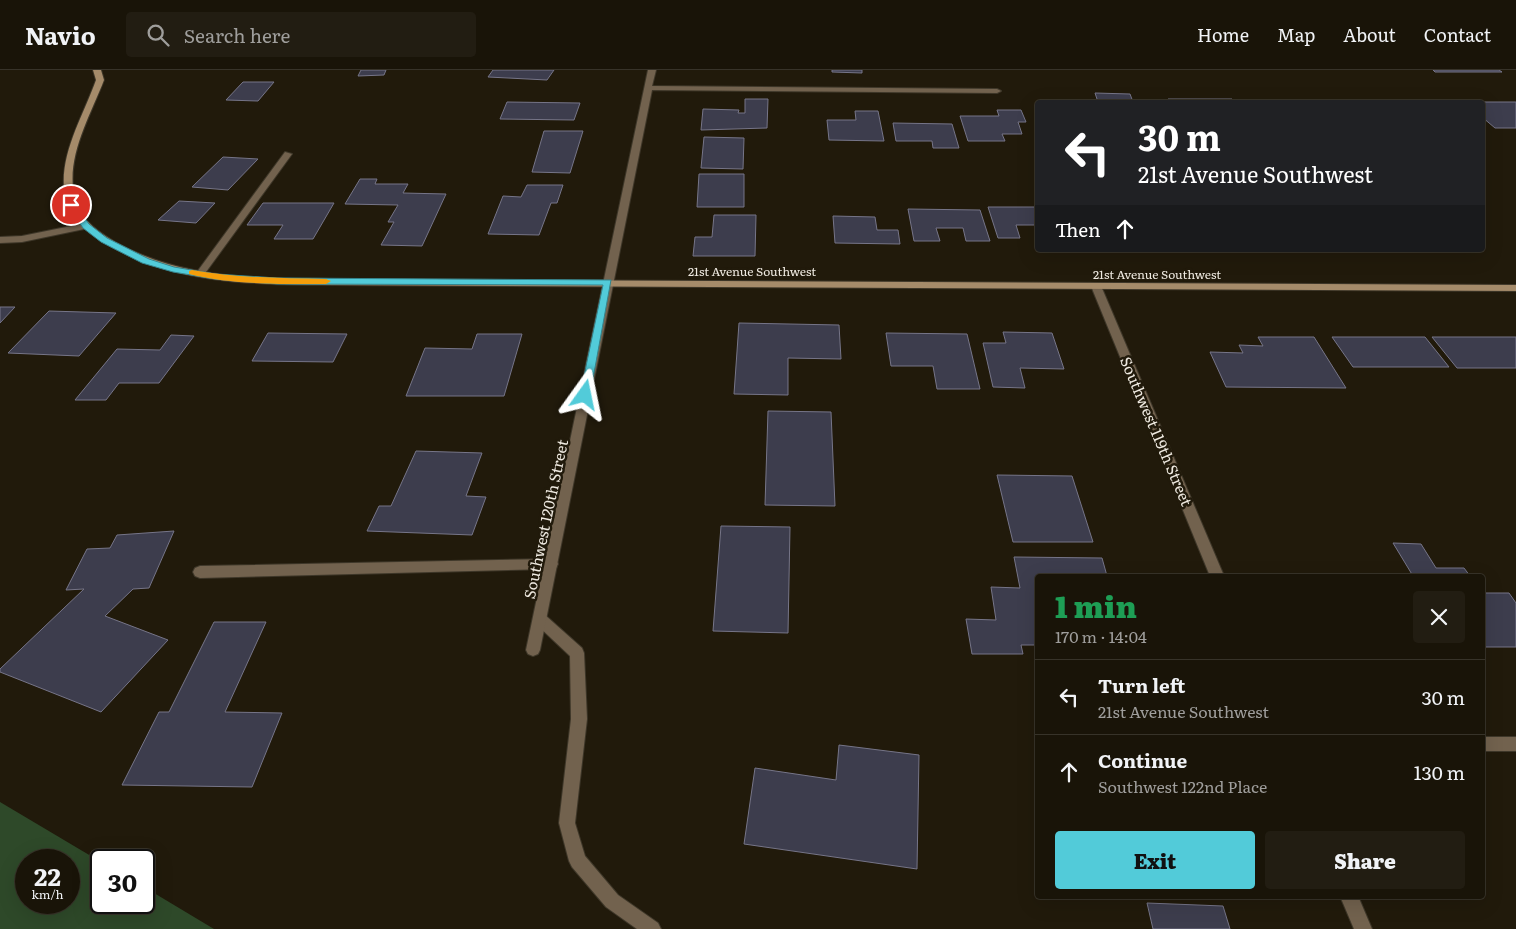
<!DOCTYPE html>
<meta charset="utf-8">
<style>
body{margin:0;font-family:Literata,serif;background:#221d12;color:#f1f3f6;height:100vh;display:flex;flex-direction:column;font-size:19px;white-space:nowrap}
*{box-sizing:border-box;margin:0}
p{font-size:16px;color:#9f9e9c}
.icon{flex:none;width:28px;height:28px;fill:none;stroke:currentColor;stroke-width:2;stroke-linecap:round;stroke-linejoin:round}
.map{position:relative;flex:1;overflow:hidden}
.side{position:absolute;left:1035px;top:504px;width:450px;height:325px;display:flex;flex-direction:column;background:#191408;border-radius:5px;box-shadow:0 5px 20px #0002,0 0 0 1px #373329}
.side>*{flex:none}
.hud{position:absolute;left:1035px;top:30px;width:450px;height:152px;border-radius:5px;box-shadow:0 5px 20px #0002,0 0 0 1px #373329;background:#202124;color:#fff;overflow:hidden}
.speed{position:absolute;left:15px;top:779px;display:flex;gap:10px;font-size:25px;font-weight:700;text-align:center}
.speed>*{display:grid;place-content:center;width:65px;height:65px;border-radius:50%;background:#191408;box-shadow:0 5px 20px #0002,0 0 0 1px #373329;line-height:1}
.speed small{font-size:12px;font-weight:400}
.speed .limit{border:2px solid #111;border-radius:8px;background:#fff;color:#111}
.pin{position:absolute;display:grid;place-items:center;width:42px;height:42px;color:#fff;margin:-21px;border:2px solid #fff;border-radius:50%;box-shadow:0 1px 5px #0007}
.me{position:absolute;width:55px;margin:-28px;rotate:12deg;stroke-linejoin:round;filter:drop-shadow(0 0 4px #0008)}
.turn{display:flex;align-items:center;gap:18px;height:105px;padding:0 20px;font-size:22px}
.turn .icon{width:65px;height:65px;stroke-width:2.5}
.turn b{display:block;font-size:35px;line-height:42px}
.then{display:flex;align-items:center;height:48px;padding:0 20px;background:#0003;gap:10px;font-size:19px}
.round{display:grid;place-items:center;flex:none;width:52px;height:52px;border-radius:5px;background:#221d12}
.overview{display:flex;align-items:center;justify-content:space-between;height:85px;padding:0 20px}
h1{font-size:30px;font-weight:800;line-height:38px;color:#1e9e55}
.action{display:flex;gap:10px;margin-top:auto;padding:10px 20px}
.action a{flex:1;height:58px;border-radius:5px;background:#52cbd9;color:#111;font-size:20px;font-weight:800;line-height:58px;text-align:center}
.action a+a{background:#221d12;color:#f1f3f6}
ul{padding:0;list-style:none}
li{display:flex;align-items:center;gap:15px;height:75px;padding:0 20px;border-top:1px solid #373329}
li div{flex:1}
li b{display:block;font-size:19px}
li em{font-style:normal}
header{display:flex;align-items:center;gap:30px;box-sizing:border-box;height:70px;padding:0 25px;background:#191408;border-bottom:1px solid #373329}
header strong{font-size:24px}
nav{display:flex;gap:28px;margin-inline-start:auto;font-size:18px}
.search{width:350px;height:45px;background:#221d12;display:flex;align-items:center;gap:12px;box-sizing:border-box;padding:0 18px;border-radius:5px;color:#9f9e9c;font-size:19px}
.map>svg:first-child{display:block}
</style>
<header>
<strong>Navio</strong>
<div class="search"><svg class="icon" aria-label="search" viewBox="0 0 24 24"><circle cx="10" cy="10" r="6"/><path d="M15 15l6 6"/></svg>Search here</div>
<nav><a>Home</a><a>Map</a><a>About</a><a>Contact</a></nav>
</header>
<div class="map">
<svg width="1516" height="859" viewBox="0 0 1516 859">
<rect width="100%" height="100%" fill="#211a0b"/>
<path fill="#2e4929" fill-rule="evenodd" d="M0,732L101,792V832H144V817L214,859H0ZM26,790H69V832H26Z"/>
<path fill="#3d3d4d" stroke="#767588" d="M361,0H386L384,5L358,6Z
M493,0H554L547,10L488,7Z
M832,0H862V3L832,2Z
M1433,0H1499L1502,2H1435Z
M243,12H274L258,31L226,30Z
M1095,23L1130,24L1133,32H1098Z
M745,29H768L767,58L701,60L703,39L739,40L738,43H745Z
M1168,29H1232L1234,32H1171Z
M507,32L580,33L574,50L500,49Z
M1464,32H1516V58H1495L1482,47V32Z
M997,40H1021L1026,52H1018L1022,64H1002L1005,71H968L960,46H999Z
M855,41H878L884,71L829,70L827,50H856Z
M893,53L952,54L959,78H933L932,71H896Z
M544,61H583L570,103L532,102Z
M704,67L744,68L743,99L701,98Z
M223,87L258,89L228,120L192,117Z
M699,104H744V137H697Z
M360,109H377L375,114H408L403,123L446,124L422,176L381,175L394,152H388L398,135L345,134Z
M527,115H563L557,133H551L539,165L488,164L503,126L521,127Z
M179,131L215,133L196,153L158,150Z
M263,133H334L313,169H274L283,155H247Z
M988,137H1038V155H1016L1020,168H998Z
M908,139L980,140L990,171H966L963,158H936L940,171H914Z
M714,145H756L755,186H693L695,167H712Z
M833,146L875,147L877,160H898L900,174L835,173Z
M0,237H15L0,253Z
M49,241L116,243L79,286L8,283Z
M739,253L839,255L841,289L788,288V325L734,324Z
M1003,262L1052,263L1064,299L1020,298L1025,318L993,317L983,273H1006Z
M268,263L347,264L333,292L252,291Z
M886,263L967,264L980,319H937L933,296H891Z
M477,264H522L504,326H406L425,278L472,279Z
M171,265L194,266L159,313H119L106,330H75L117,279L160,280Z
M1258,267H1314L1346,318L1226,317L1210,282L1243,283L1239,275L1263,276Z
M1332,267H1425L1449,297H1353Z
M1432,267H1516V298H1457Z
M768,341L831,342L835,436L765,435Z
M416,381L482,383L466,426L486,427L472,465L367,461L379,436H391Z
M997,405L1072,406L1093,472H1013Z
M721,456L790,457L788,563L713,561Z
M174,461L149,518L133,519L105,546L168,570L101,642L0,602V599L84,519L66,520L87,479L110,478L117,465Z
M1393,473L1421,474L1436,498H1464L1470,506H1413Z
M1014,487L1102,488L1107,506H1038V575H1021L1023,584H972L966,549L996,550L991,517L1020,518Z
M1482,523H1509L1516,533V577H1482Z
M214,552H266L225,642L282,643L252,717L122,715L159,642H169Z
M839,675L919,685L917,799L744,774L755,698L836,710Z
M1147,833L1223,836L1230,859H1153Z"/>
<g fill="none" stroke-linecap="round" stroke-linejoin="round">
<g stroke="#3e3729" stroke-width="2">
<path id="lane" d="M285,82L292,84L203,206H197V202Z
M551,489L556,490L558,494L556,498L551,499L200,508L195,506L193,502L195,498L200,496Z
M540,543L545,545L582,578L584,583L587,649L575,753L585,786L618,825L658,853L661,859H637L606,837L572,797L569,791L559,753L571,649L570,586L535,553L533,549L535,545Z"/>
</g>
<g stroke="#3e3729" stroke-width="2">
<path id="street" d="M648,0H656L652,16L997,19L1001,21L997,23L652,20L540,580L538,584L533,586L528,584L526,580Z
M86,153L91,156L89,158L22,172L0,173V167L22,166Z
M1096,213L1101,216L1224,506H1210L1091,216Z
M1482,667H1516V681H1482Z
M1340,826H1358L1372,859H1354Z"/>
</g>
<g stroke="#3e3729" stroke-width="2">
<path id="secondary" d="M93,0H101L104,10C91,44 69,81 73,118C75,145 93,159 115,172C183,210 258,208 333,209L1516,215V221L333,215C256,214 177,215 108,175C85,162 66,146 64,118C61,81 84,44 96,10Z"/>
</g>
<use href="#lane" fill="#72624e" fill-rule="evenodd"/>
<use href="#street" fill="#72624e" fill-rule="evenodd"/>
<use href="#secondary" fill="#a58b6a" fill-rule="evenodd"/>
</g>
<path fill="#52cbd9" stroke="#35848d" d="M68,133H74L89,154L107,168L149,189L174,197L215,204L277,208L611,210L590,325L585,328L580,325L603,215L277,214L215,209L173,202L142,193L101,172L83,158L67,135Z"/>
<path fill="#f59e0b" d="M192,200C236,208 282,208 326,209L331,211L326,214C281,214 233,215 189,204V201Z"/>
<g text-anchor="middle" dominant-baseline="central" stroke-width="5" stroke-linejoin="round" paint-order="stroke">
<g font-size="12" fill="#efeae1" stroke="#211a0b">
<text x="752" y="201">21st Avenue Southwest</text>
<text x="1157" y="204">21st Avenue Southwest</text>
</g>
<g font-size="15" fill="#efeae1" stroke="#211a0b">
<text transform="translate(1157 361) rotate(67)">Southwest 119th Street</text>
<text transform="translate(545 449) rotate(-78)">Southwest 120th Street</text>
</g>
</g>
</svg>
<div class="speed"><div>22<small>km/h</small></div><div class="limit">30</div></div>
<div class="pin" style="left:71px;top:135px;background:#d93025"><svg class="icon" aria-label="arrive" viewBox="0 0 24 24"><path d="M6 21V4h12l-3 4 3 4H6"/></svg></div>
<svg class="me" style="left:585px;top:325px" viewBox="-20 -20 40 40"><path d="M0-17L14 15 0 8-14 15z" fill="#52cbd9" stroke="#fff" stroke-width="4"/></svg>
<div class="hud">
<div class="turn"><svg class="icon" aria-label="left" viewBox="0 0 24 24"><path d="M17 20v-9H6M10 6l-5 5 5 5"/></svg><div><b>30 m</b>21st Avenue Southwest</div></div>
<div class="then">Then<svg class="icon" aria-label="ahead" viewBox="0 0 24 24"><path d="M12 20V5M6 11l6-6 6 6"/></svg></div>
</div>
<section class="side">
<div class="overview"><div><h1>1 min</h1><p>170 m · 14:04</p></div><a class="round"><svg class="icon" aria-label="close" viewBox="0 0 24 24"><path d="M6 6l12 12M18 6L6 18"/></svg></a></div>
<ul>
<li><svg class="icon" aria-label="left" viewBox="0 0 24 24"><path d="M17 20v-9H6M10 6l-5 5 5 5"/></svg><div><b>Turn left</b><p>21st Avenue Southwest</p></div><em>30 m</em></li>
<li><svg class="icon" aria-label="ahead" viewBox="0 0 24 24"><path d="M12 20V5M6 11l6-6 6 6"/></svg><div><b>Continue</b><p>Southwest 122nd Place</p></div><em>130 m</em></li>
</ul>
<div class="action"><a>Exit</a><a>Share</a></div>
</section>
</div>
